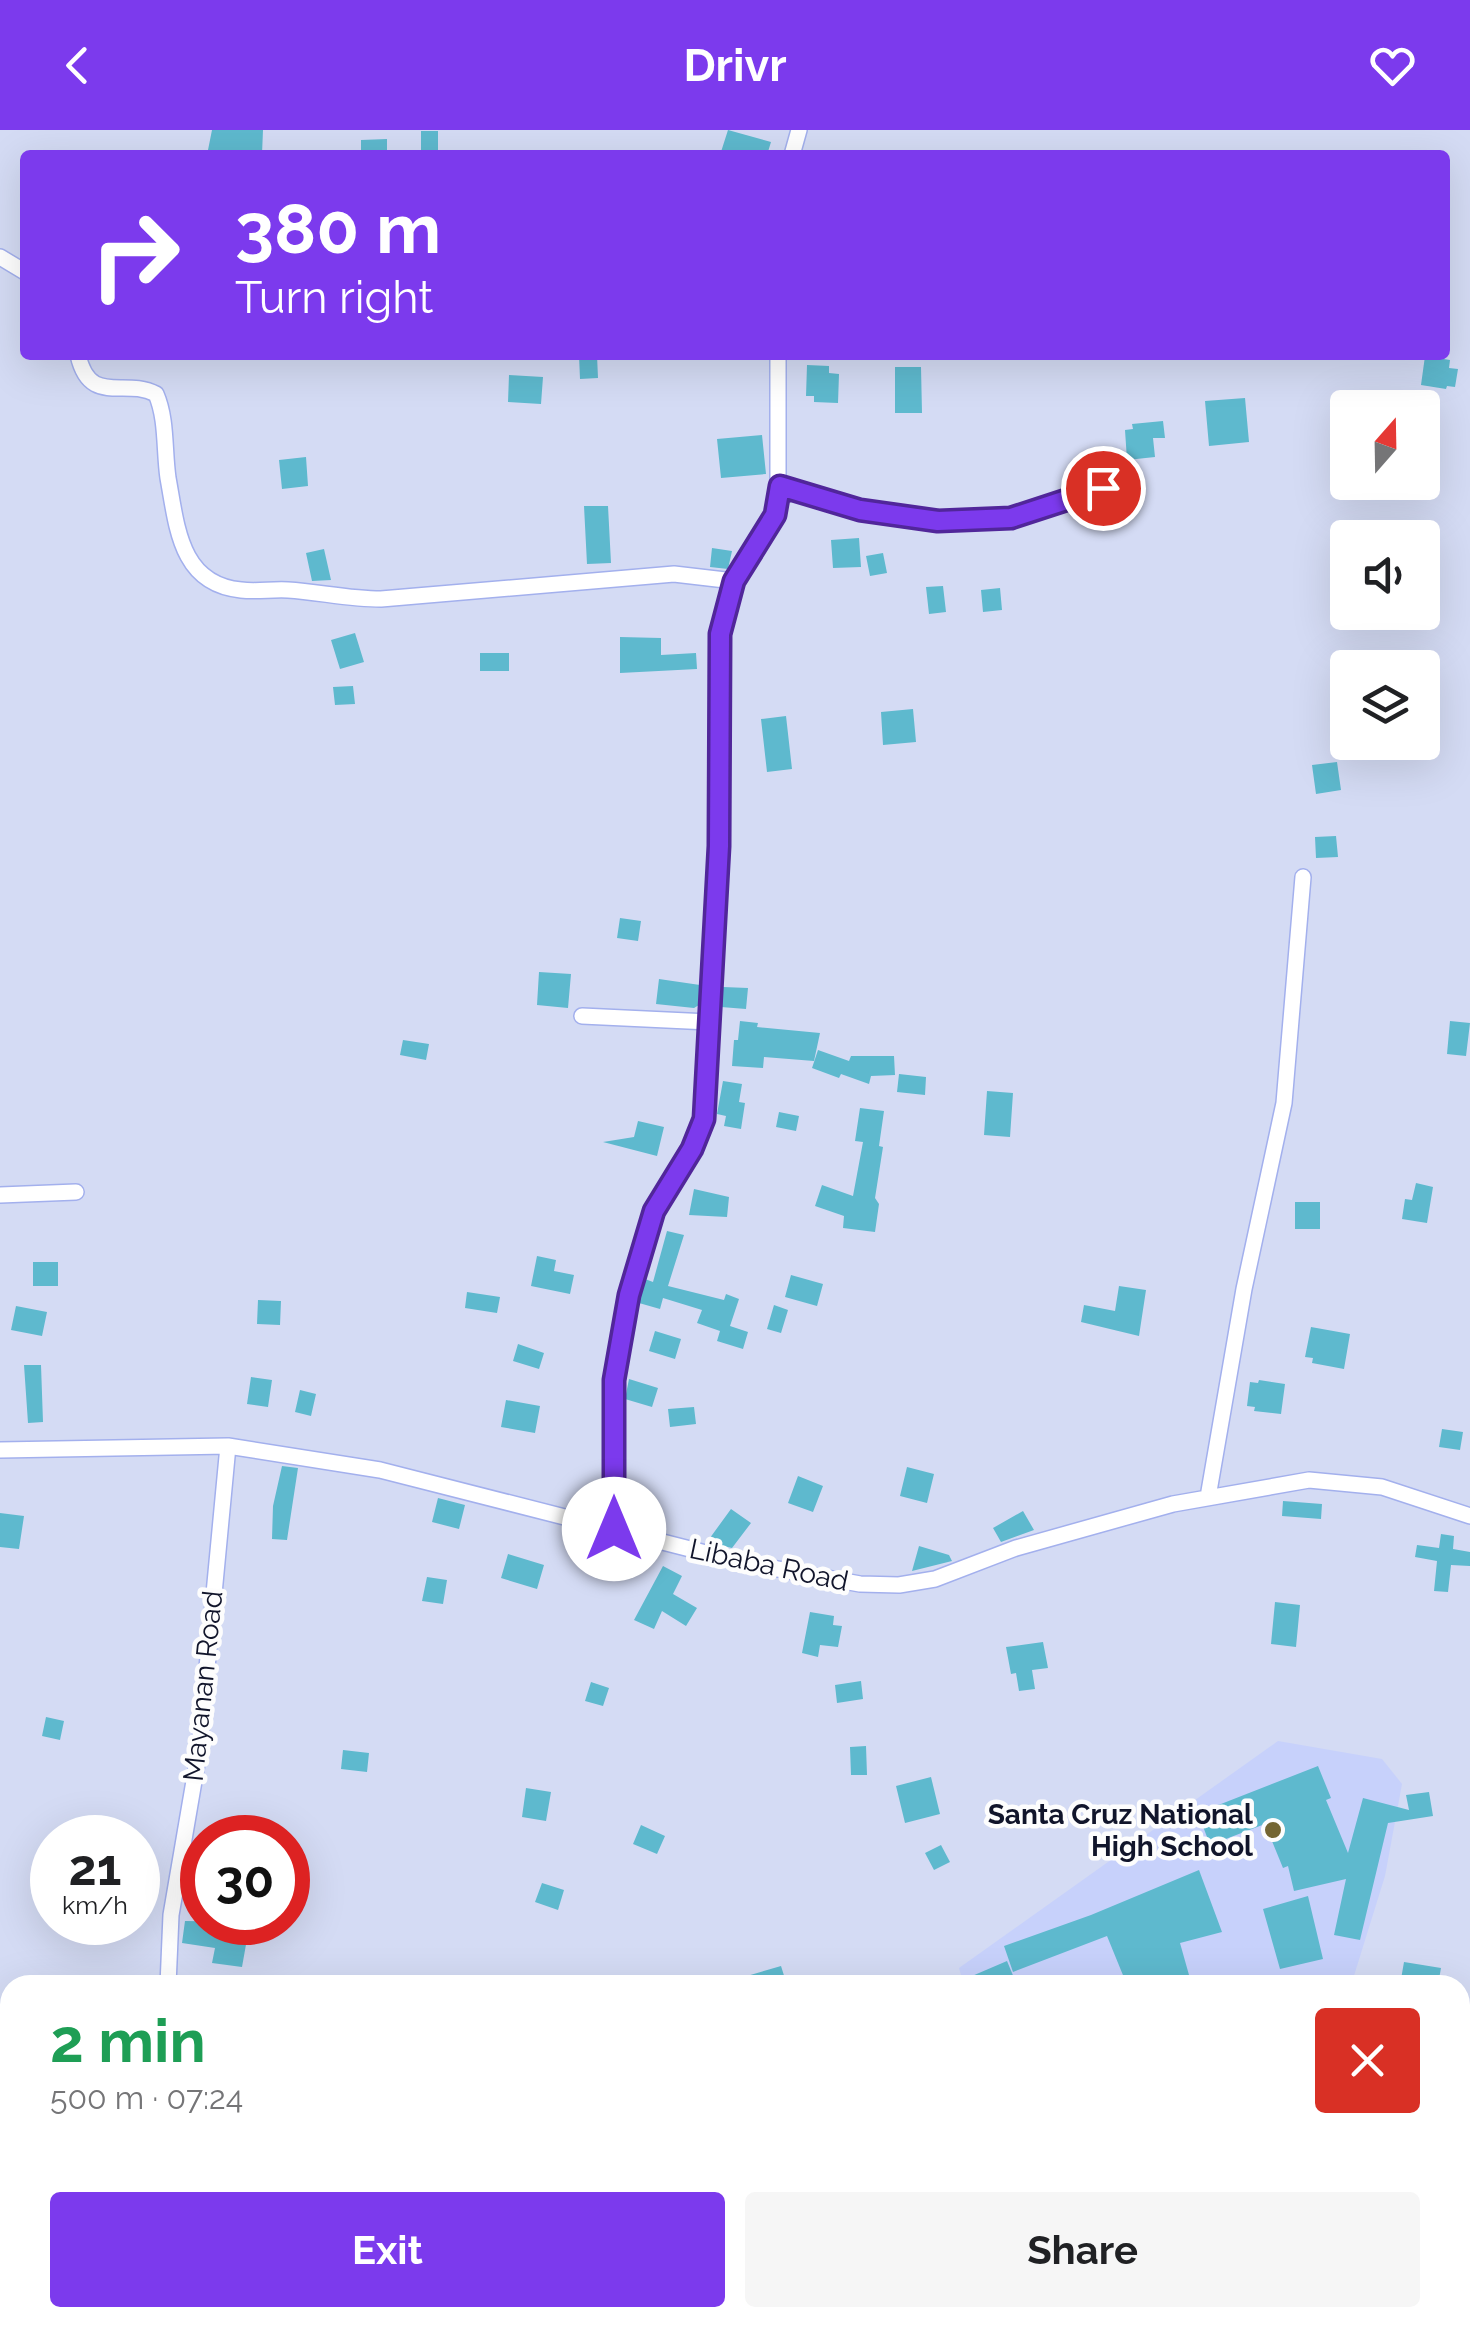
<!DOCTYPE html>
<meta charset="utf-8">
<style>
body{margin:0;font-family:Raleway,sans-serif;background:#f6f6f6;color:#202124;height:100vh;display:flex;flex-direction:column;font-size:38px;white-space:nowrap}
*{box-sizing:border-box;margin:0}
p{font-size:32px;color:#757577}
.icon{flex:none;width:55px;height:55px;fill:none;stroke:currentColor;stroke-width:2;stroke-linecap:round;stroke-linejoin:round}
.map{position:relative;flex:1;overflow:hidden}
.panel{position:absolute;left:0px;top:1845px;width:1470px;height:352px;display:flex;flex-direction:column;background:#fff;border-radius:30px 30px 0 0;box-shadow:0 10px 40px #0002}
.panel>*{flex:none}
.guide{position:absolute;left:20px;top:20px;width:1430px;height:210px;border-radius:10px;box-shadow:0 10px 40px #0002;background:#7c3aed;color:#fff;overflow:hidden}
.needle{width:65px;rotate:20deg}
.buttons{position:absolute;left:1330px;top:260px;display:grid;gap:20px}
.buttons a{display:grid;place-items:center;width:110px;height:110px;border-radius:10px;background:#fff;box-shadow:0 10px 40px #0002;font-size:50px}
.speed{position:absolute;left:30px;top:1685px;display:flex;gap:20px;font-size:50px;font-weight:700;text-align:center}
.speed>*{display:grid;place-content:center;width:130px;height:130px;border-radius:50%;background:#fff;box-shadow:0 10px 40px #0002;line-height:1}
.speed small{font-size:25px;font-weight:400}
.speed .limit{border:15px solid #d22;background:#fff;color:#111}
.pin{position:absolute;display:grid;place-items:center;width:85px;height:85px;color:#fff;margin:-42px;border:5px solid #fff;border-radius:50%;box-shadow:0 2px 10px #0007}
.me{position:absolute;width:110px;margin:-55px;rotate:0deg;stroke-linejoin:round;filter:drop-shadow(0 0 8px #0008)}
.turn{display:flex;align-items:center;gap:35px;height:210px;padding:0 50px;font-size:45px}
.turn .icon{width:130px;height:130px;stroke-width:2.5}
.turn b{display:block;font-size:70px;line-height:85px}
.round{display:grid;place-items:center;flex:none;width:105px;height:105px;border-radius:10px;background:#f6f6f6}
.overview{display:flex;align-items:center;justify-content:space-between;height:170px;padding:0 50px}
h1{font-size:60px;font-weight:700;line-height:75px;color:#1e9e55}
.primary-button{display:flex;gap:20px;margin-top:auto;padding:20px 50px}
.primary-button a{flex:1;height:115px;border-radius:10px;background:#7c3aed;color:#fff;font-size:40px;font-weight:700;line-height:115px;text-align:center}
.primary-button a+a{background:#f6f6f6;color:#202124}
header{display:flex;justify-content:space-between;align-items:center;height:130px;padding:0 50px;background:#7c3aed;color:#fff;font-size:45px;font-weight:700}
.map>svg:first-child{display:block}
</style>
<header><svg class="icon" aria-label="back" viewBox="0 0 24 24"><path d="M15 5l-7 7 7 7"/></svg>Drivr<svg class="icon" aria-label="heart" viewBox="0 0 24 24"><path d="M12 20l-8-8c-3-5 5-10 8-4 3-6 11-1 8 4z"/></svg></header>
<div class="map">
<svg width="1470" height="2196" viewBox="0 0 1470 2196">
<rect width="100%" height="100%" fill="#d4dbf4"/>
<path fill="#c7d1fb" d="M1278,1611L1382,1629L1402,1654L1385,1746L1352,1852L1297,1855H964L959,1838Z"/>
<path fill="#5eb9ce" d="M212,0H263L262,24L223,21L222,25H207Z
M728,0L771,12L767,25H720Z
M421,1H438V25H421Z
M387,9V25H361V10Z
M579,225H597L598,248L580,249Z
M1425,226L1450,230L1449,238L1458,239L1455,257L1447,256L1446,259L1421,255Z
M807,235L829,236V243L839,244L838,273L814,272V266H806Z
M895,237H921L922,283H895Z
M509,245L543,247L541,274L508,272Z
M1245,268L1249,312L1209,316L1205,271Z
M1163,291L1165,308H1153L1155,327L1127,330L1125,300L1133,299L1132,294Z
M762,305L766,344L721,348L717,309Z
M1116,319L1121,347L1096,349L1090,324Z
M306,327L308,356L282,359L279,330Z
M584,376H608L611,433L587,434Z
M859,408L861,437L833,438L831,410Z
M712,418L732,421L728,439L710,437Z
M324,419L331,450L312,451L306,423Z
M883,423L887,443L870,446L866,426Z
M943,456L946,482L929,484L926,457Z
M1000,458L1002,480L983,482L981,460Z
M355,503L364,532L340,539L331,510Z
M620,507L661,508V525L696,523L697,539L620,543Z
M480,523H509V541H480Z
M353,556L355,574L335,575L333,557Z
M913,579L916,612L883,615L881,582Z
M786,586L792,639L767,642L761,589Z
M1337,632L1341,660L1316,664L1312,635Z
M1336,706L1338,727L1316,728L1315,707Z
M620,788L641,791L638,811L617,808Z
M539,842L571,844L568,878L537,875Z
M659,849L700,855L699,875L694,878L656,874Z
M723,857L748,858L746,879L721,877Z
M740,891L758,893L757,897L820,903L814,931L764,927L763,938L732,936L734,910H738Z
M1450,891L1470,893L1466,926L1447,924Z
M403,910L429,914L426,930L400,925Z
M818,920L849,931L851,926H894L895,945L871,946L869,954L841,944L839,948L812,938Z
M899,944L926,947L925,965L897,962Z
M723,951L742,954L739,972L745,973L741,999L724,996L726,986L717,984Z
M987,961L1013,963L1010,1007L984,1005Z
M860,978L884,981L879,1016L883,1017L875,1068L879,1074L875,1102L843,1098L844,1086L815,1076L822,1055L853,1066L863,1012L855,1011Z
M779,982L799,986L796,1001L776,997Z
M638,991L664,997L657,1026L603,1012L634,1007Z
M1416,1053L1433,1057L1427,1093L1402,1089L1405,1069L1412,1070Z
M694,1059L729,1067L727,1087L689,1085Z
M1295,1072H1320V1099H1295Z
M667,1101L684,1105L668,1156L724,1170L726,1164L739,1169L730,1196L748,1202L743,1219L717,1211L720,1201L697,1193L702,1180L663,1168L660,1179L639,1173L645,1149L653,1152Z
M537,1126L556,1130L554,1141L574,1145L570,1164L531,1156Z
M33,1132H58V1156H33Z
M791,1145L823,1154L817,1176L785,1167Z
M1119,1156L1146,1160L1139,1206L1081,1192L1084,1175L1115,1181Z
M467,1162L500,1167L497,1183L465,1178Z
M258,1170L281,1171L280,1195L257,1194Z
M774,1175L788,1180L781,1203L767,1199Z
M16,1176L47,1182L42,1206L11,1200Z
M1311,1197L1350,1204L1344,1239L1312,1233L1313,1228L1305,1227Z
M655,1201L681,1209L675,1229L649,1221Z
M518,1214L544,1223L539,1239L513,1231Z
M24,1235H41L43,1292L28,1293Z
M251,1247L272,1250L268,1277L247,1274Z
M629,1249L658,1258L652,1277L625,1269Z
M1259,1250L1285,1254L1281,1284L1254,1281L1255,1277L1247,1276L1250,1252L1258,1253Z
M300,1260L316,1264L311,1286L295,1282Z
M506,1270L540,1276L535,1303L501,1297Z
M694,1277L696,1294L670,1297L668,1279Z
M1442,1299L1463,1302L1460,1320L1439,1317Z
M282,1336L298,1338L287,1410L272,1409L273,1376Z
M907,1337L934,1344L927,1373L900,1366Z
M798,1346L823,1356L813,1382L788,1373Z
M438,1368L465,1375L459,1399L432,1392Z
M1283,1371L1322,1374L1321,1389L1282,1386Z
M731,1379L751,1393L732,1418L707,1412Z
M1023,1381L1034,1400L1001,1412L993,1398Z
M0,1383L24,1386L19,1419L0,1417Z
M1441,1404L1454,1406L1453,1419L1470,1422V1436L1451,1435L1448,1462L1434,1461L1437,1431L1415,1427L1417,1415L1439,1418Z
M919,1416L949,1425L952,1431L912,1441Z
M508,1424L544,1435L537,1459L501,1448Z
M663,1436L682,1446L673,1464L697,1478L686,1496L662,1481L654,1499L634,1490Z
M427,1447L447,1450L443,1474L422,1471Z
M1275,1472L1300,1475L1296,1517L1271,1514Z
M810,1482L834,1486L833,1495L842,1496L838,1517L820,1515L818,1527L802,1523Z
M1043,1512L1048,1538L1032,1540L1035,1559L1019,1561L1016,1543L1011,1544L1006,1517Z
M861,1551L863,1569L837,1573L835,1555Z
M591,1552L609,1558L603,1576L585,1571Z
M46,1587L64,1591L60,1610L42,1606Z
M866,1616L867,1645H851L850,1617Z
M343,1620L369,1623L367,1642L341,1639Z
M1318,1636L1331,1668L1326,1670L1348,1723L1363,1668L1409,1680L1406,1665L1429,1662L1433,1686L1388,1693L1360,1810L1334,1805L1346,1749L1294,1761L1288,1736L1283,1738L1265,1694L1210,1715L1198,1683Z
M931,1647L940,1684L905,1693L896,1656Z
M526,1658L551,1662L546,1691L522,1687Z
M641,1695L665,1706L657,1724L633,1714Z
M941,1715L950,1732L934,1740L925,1723Z
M1199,1740L1222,1802L1180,1813L1189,1845L1156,1855H1127L1107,1806L1013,1842L1004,1816L1091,1785Z
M542,1753L564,1760L558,1780L535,1772Z
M1308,1766L1323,1829L1280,1839L1263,1779Z
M185,1791L250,1792L242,1837L212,1833L215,1818L182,1813Z
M1007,1831L1017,1855H951Z
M1404,1832L1441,1838L1438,1855H1400Z
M781,1836L787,1855H730V1851Z"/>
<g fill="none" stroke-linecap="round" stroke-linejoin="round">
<g stroke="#a3b0ed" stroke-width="18">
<path id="street" d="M792,25L799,0
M0,127L25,142
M78,225C90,277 124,247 156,264C167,289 164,321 168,348C177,397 180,454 241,460C257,462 272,459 288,460C319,462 349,469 381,469L674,444L734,451
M780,356L859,381L938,391L1011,388L1103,358
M582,886L709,892
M0,1065L76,1062
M0,1320L228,1316L380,1340L745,1433L860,1454L899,1455L935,1449L1016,1418L1173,1374L1309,1350L1382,1357L1470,1386
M1208,1367L1244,1159L1284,973L1303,747
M614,1399V1249L629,1165L654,1081L693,1019L704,989L719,716L720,503L734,451L768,399L778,370V225
M168,1855L171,1785L199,1622L228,1316
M1460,1920L1470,1924
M0,2060L10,2061
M182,2196L183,2188"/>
</g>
<use href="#street" stroke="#fff" stroke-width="15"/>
</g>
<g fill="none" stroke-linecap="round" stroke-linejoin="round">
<g stroke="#51269a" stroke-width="25">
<path id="route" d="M614,1399V1250L629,1165L654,1081L692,1019L704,989L719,716L720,504L734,451L775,385L780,356L860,380L938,391L1011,388L1103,358"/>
</g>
<use href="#route" stroke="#7c3aed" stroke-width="18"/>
</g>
<circle fill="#746633" stroke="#fdfdfd" stroke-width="4" cx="1273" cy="1700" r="10"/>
<g text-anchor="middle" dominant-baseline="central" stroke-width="9" stroke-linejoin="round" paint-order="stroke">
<g font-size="28" fill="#11152b" stroke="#fdfdfd">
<text transform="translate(769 1435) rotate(12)">Libaba Road</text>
<text transform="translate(203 1556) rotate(-84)">Mayanan Road</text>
</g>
<g font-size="28" font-weight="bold" fill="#11152b" stroke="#fdfdfd" text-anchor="end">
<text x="1253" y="1684">Santa Cruz National<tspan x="1253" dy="32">High School</tspan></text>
</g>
</g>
</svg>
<div class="buttons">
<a><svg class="needle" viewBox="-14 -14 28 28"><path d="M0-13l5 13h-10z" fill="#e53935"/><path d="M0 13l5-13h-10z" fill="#757577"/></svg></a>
<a><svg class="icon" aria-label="sound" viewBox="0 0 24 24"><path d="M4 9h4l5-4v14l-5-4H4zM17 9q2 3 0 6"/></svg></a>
<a><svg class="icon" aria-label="layers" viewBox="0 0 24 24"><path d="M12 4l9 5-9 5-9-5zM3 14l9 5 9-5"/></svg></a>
</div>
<div class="speed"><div>21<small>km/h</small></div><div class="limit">30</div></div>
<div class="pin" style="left:1103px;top:358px;background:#d93025"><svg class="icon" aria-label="arrive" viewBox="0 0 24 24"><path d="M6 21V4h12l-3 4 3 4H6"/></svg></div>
<svg class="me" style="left:614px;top:1399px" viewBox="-20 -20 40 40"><circle r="19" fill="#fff"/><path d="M0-13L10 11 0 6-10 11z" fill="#7c3aed"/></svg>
<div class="guide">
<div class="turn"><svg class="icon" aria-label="right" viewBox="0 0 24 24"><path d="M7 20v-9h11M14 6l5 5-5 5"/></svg><div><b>380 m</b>Turn right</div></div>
</div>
<section class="panel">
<div class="overview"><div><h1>2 min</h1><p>500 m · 07:24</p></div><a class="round" style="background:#d93025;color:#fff"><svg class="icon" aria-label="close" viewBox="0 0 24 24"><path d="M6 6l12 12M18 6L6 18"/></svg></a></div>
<div class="primary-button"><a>Exit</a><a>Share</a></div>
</section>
</div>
